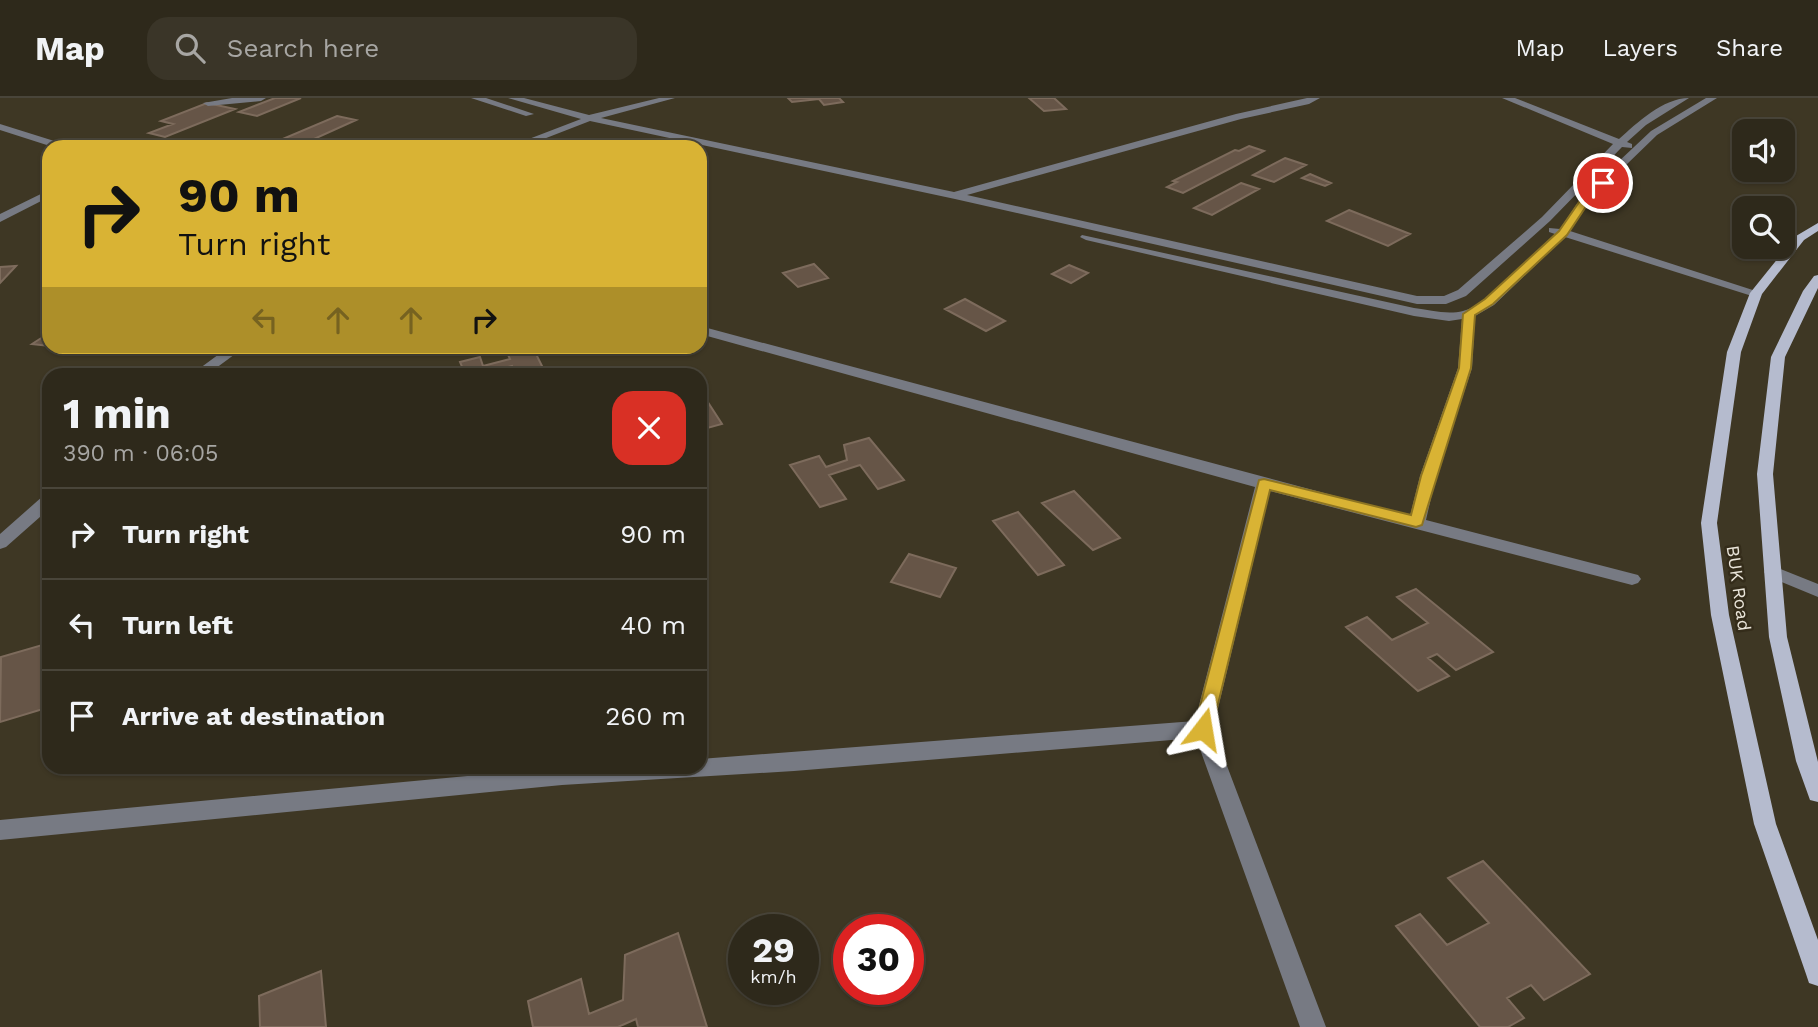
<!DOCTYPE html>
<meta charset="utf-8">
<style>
body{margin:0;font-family:"Work Sans",sans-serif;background:#3a3528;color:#f1f3f6;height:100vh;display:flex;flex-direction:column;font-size:26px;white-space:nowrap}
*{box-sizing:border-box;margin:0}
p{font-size:23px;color:#a7a6a3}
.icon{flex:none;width:38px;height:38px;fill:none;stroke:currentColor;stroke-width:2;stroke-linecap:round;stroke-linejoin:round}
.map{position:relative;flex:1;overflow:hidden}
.details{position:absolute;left:42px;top:270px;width:665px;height:406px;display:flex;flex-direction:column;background:#2e291b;border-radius:21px;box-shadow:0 2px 5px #0004,0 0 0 2px #49453a}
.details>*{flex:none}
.banner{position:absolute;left:42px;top:42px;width:665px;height:214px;border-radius:21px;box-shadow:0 2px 5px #0004,0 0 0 2px #49453a;background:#d9b334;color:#111;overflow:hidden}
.controls{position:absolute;left:1732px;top:21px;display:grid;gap:14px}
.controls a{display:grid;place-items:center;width:63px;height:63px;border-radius:14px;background:#2e291b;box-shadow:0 2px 5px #0004,0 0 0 2px #49453a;font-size:35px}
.speed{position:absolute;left:728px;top:816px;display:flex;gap:14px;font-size:35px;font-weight:700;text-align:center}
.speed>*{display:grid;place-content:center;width:91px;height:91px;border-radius:50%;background:#2e291b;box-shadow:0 2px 5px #0004,0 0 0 2px #49453a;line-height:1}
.speed small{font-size:18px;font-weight:400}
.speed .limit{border:10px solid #d22;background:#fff;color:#111}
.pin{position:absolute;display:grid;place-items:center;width:60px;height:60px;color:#fff;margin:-30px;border:4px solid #fff;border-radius:50%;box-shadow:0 2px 7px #0007}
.me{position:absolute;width:77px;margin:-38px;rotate:14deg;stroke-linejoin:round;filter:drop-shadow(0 0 5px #0008)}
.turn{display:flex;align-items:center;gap:24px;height:147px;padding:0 21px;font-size:32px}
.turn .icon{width:91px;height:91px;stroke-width:2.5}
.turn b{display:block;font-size:49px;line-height:60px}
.lanes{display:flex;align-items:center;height:66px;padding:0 21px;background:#0003;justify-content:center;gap:35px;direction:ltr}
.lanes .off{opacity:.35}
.round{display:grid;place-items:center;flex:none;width:74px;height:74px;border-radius:21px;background:#3a3528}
.summary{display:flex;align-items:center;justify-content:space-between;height:119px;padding:0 21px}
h1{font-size:42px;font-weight:700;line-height:52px}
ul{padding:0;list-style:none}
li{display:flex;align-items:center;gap:21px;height:91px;padding:0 21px;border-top:2px solid #49453a}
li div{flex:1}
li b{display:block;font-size:26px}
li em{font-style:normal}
header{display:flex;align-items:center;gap:42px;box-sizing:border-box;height:98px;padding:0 35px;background:#2e291b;border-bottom:2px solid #49453a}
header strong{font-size:33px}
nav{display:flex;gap:38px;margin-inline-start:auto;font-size:24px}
.search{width:490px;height:63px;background:#3a3528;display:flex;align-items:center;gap:18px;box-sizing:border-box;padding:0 24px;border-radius:21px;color:#a7a6a3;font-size:26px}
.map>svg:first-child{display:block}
</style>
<header>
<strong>Map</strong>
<div class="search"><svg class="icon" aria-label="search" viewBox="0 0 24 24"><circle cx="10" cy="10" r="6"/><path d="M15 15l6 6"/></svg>Search here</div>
<nav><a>Map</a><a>Layers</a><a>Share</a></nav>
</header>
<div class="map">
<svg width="1818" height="929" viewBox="0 0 1818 929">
<rect width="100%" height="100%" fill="#3e3724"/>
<path fill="#665547" stroke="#7d6b5c" stroke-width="2" d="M275,0H301L257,18L239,14Z
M788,0H839L843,4L824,7L819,1L792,4Z
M1029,0H1054L1066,11L1044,13Z
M207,5L235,11L165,39L149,35L173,26L161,23Z
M337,18L356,22L303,46L278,43Z
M1249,48L1264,53L1183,95L1167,89L1177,84L1173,83L1235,52L1239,53Z
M1285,60L1306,67L1274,84L1253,77Z
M1310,76L1331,85L1325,88L1302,80Z
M1241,85L1259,91L1212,117L1194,110Z
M1349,112L1410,136L1388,148L1327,123Z
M814,166L828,180L798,189L783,175Z
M1069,167L1088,175L1071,185L1052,176Z
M16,168L0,185V169Z
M965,201L1005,223L986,233L945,211Z
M49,235V248L32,246Z
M52,248H101L93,254Z
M359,248H454L456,251L360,255Z
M518,248H532L546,276H516L512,268L486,274L487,276H465L460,264L480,259L483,268L510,261L506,252Z
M700,292L722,326L700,332Z
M869,340L904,382L878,391L860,367L829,377L846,401L820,409L790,367L819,358L826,369L847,362L844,347Z
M1074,393L1120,440L1093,452L1042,405Z
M1018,414L1064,467L1038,477L993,423Z
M909,456L956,470L940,499L891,484Z
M1416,491L1493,554L1456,572L1437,556L1428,560L1449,578L1418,593L1346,529L1367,519L1392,542L1428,525L1397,499Z
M49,545L43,611L0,624L1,559Z
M1483,763L1590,876L1544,902L1531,887L1507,900L1524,920L1508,929H1480L1396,828L1420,816L1447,847L1489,825L1448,780Z
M678,835L707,929H638L636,921L618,929H533L528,903L581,881L589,916L623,902L625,857Z
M321,873L326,929H260L259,898Z"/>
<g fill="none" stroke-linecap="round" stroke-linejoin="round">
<path fill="#777a83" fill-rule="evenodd" d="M232,0H266L261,3L208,8L203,5Z
M471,0H486L534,16L526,18Z
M508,0H524L589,17L659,0H675L601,20L954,94L1236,16L1307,0H1320L1309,6L1241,21L967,97L1417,198H1444L1458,192L1542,119L1613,46L1502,0H1515L1619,41C1637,25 1663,0 1689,0L1646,27L1627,44L1632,46V50L1622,49L1550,123L1466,198L1446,206H1417L955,101L590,23L523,49H508L581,21Z
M1706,0H1717L1657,37L1591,101L1570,133L1762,195L1756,199L1752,198L1565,139L1494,207L1475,218L1472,270L1436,378L1426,422L1638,477L1641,481L1638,485L1632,487L1270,393L1213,631L1326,929H1300L1196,640L794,673L562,687L0,742V722L562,669L700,668V661L1195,623L1255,389L700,236V228L1410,418L1420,378L1458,270L1462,221L1449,223L1414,218L1086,142L1080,139L1082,137L1414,210C1430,212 1447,217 1463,213C1488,207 1534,155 1555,136L1549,134V130L1560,131L1583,97L1651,33Z
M0,26L67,47L68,49H53L0,32Z
M49,92V99L0,124V116Z
M230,248H246L208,276H192Z
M49,397V411L6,449L0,451V436L43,398Z
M1773,468L1818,486V499L1767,478L1764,474L1767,470Z"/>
<path fill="#b5bbce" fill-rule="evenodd" d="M1818,125V133L1804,142L1762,196L1741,254L1717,425L1729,517L1776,726L1818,842V888L1809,885L1806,876L1754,726L1711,517L1701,425L1727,254L1750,195L1796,138Z
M1818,177V190L1785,259L1773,376L1787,539L1818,664V704L1810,702L1796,663L1769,539L1757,376L1771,259L1803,193L1814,178Z"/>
</g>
<path fill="#d9b334" stroke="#8d7422" stroke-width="2" d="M1600,83L1608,85L1591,101L1567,137L1493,206L1475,217L1471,270L1422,427L1416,429L1270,392L1212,631L1210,636L1203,638L1197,636L1194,631L1259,382L1264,381L1411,417L1421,378L1459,270L1463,216L1485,201L1559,133L1584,97Z"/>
<g text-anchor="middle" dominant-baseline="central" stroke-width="5" stroke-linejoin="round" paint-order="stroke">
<g font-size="18" fill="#eae5da" stroke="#342c1a">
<text transform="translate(1739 490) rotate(82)">BUK Road</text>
</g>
</g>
</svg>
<div class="controls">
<a><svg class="icon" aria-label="sound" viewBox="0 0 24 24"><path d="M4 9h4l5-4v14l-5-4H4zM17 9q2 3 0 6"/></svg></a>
<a><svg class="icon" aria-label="search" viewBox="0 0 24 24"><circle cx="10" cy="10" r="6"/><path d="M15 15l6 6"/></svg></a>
</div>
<div class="speed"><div>29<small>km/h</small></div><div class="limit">30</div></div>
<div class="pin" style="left:1603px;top:85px;background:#d93025"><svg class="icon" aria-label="arrive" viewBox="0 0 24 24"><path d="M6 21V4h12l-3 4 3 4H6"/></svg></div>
<svg class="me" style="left:1203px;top:631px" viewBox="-20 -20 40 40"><path d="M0-17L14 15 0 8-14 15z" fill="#d9b334" stroke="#fff" stroke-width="4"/></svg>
<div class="banner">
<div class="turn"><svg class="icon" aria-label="right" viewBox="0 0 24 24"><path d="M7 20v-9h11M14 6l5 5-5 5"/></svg><div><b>90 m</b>Turn right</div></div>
<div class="lanes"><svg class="icon off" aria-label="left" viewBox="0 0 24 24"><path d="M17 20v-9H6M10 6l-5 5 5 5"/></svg><svg class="icon off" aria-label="ahead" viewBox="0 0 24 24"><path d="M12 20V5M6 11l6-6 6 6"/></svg><svg class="icon off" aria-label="ahead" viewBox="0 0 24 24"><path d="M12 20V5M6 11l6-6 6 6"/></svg><svg class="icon" aria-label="right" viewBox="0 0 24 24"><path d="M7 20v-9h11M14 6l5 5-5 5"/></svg></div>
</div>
<section class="details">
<div class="summary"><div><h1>1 min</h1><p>390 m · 06:05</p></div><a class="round" style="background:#d93025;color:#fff"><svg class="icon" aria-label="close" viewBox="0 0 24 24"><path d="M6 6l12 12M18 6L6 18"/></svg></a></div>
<ul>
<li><svg class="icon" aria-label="right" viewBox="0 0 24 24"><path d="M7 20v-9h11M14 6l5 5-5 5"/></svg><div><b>Turn right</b></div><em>90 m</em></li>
<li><svg class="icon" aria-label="left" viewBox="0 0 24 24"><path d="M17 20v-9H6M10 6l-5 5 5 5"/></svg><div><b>Turn left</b></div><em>40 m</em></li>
<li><svg class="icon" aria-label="arrive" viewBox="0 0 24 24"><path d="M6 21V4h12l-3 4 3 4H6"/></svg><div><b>Arrive at destination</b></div><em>260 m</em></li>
</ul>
</section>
</div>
